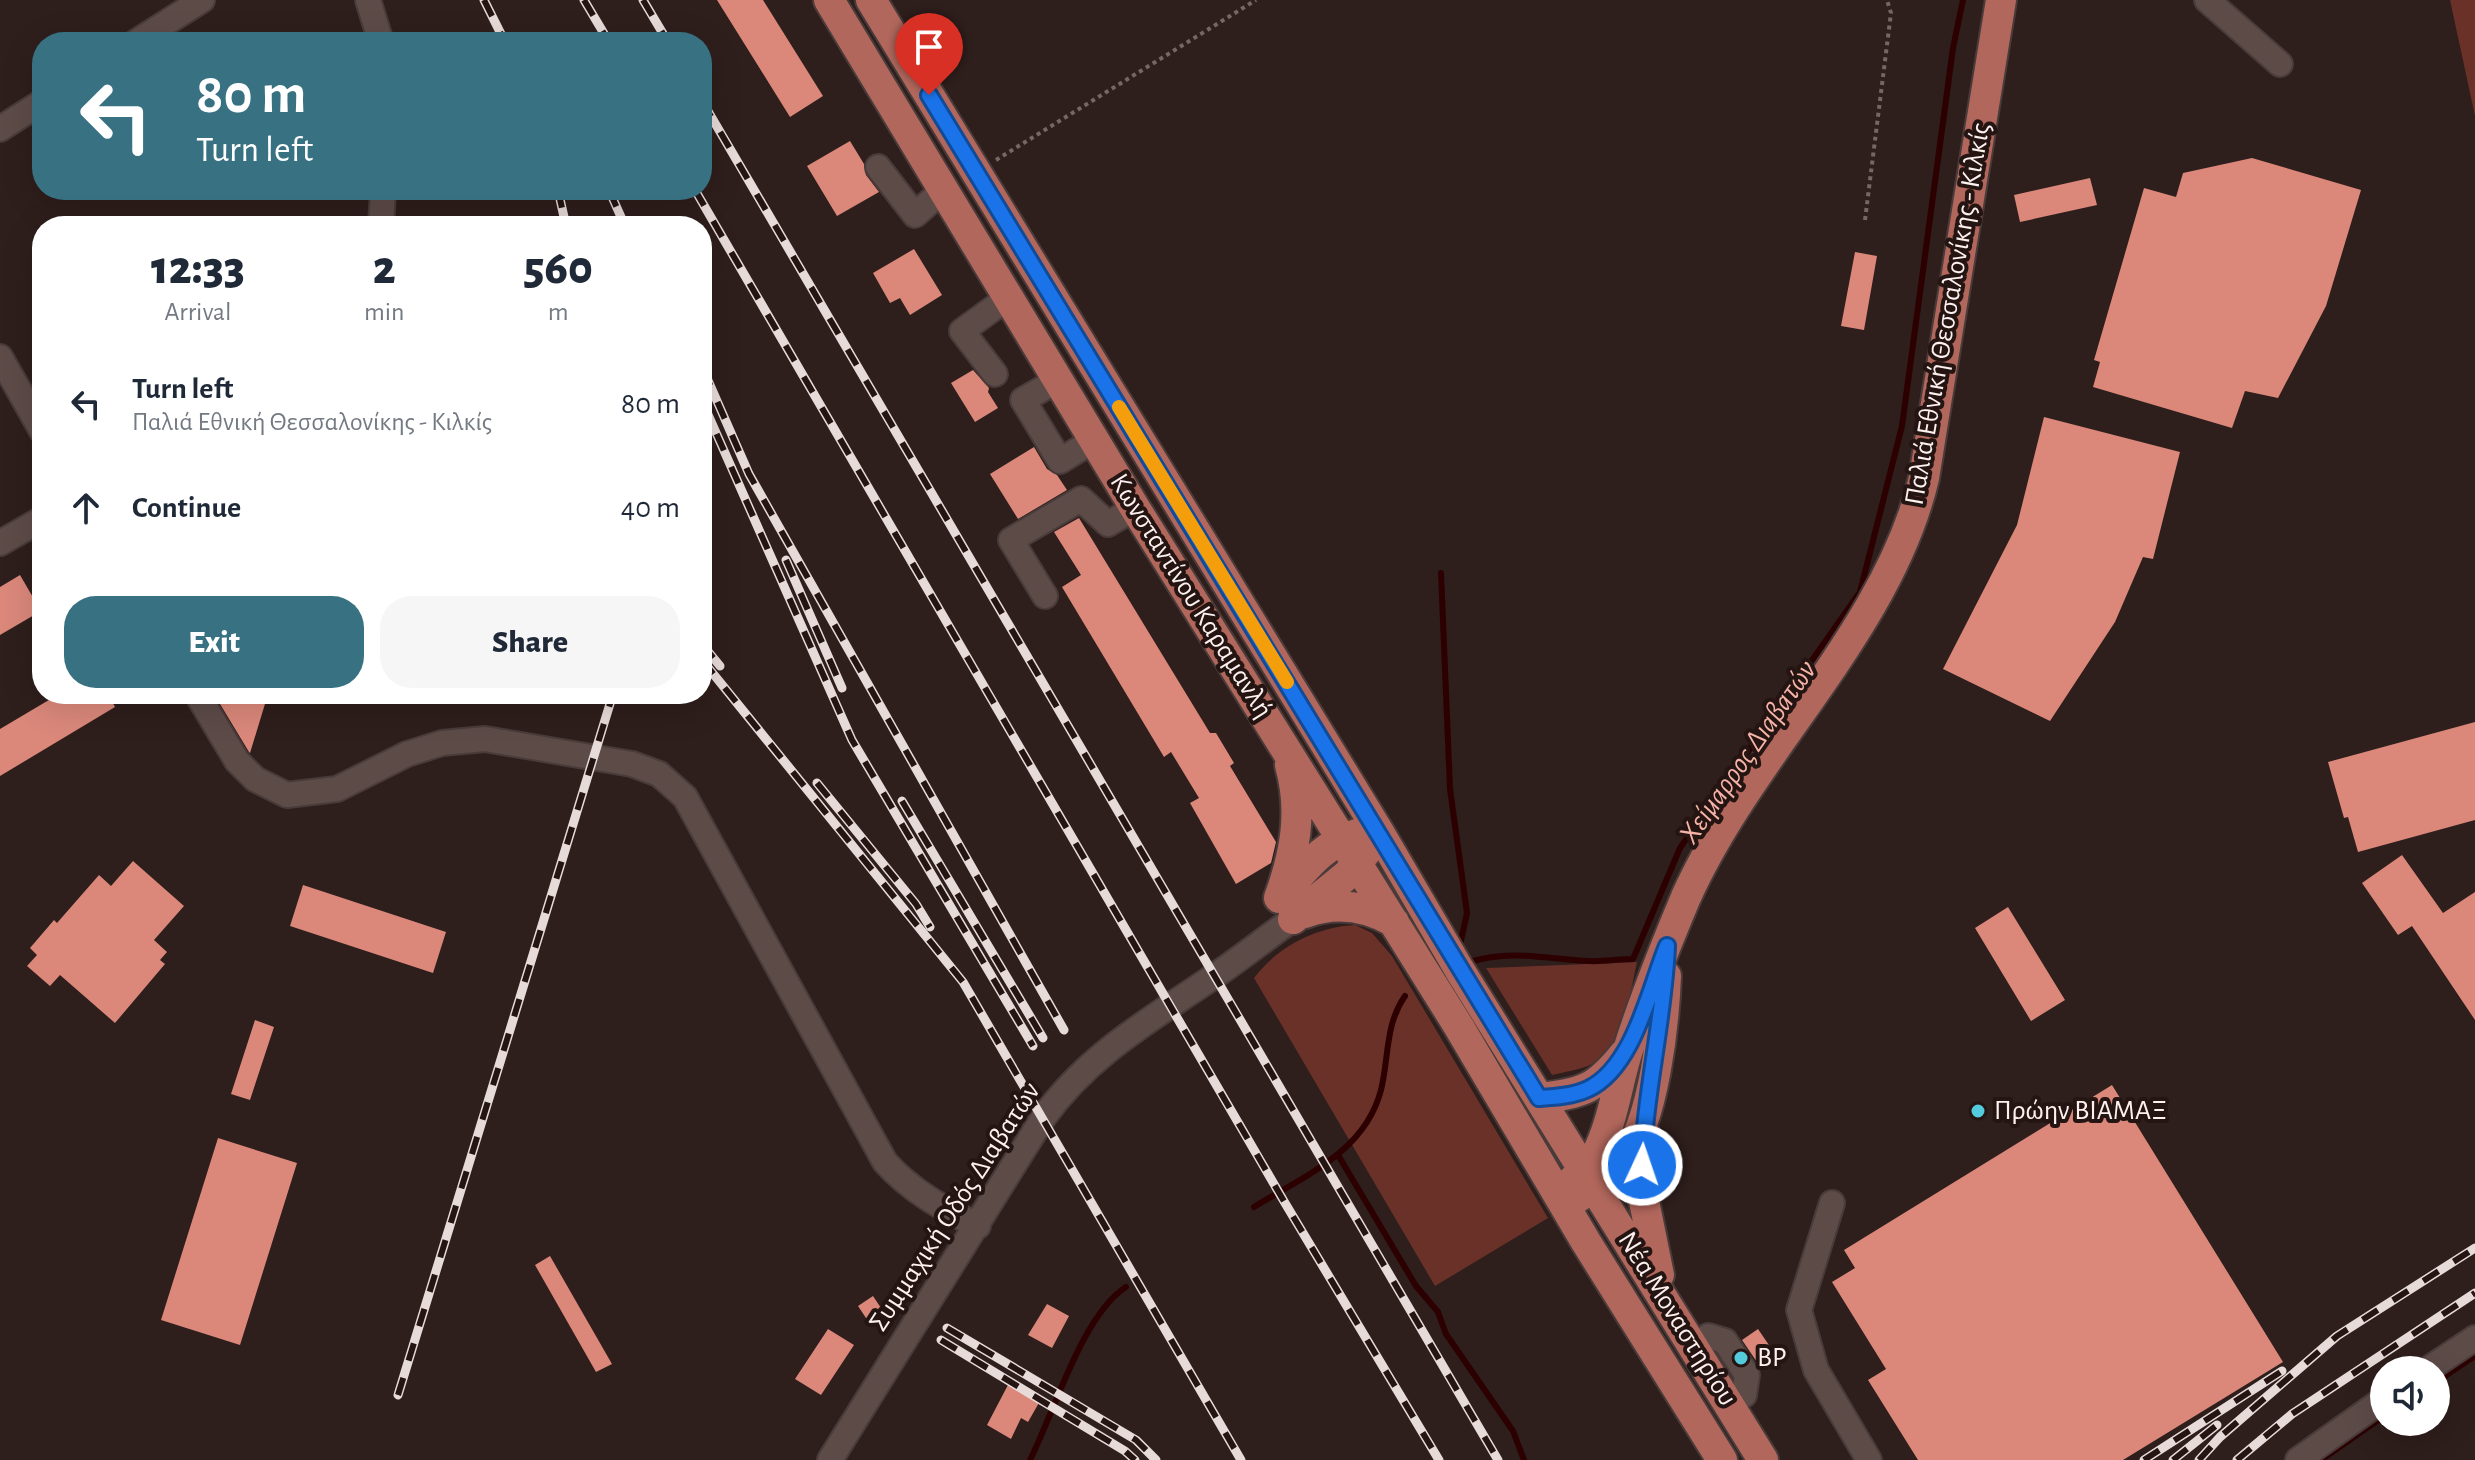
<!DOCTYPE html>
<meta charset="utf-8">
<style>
body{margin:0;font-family:"Alegreya Sans",sans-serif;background:#f6f6f7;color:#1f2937;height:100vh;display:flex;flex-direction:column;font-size:30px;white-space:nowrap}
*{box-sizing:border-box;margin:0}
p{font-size:26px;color:#747a83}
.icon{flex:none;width:44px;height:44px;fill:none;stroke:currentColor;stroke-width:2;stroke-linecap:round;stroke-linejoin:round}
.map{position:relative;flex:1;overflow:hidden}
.panel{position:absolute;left:32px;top:216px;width:680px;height:488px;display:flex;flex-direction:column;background:#fff;border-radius:32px;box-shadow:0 8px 32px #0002}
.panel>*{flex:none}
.hud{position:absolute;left:32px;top:32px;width:680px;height:168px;border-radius:32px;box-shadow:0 8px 32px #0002;background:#377182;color:#fff;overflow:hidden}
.buttons{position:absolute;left:2370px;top:1356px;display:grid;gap:16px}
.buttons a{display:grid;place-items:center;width:80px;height:80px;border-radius:50%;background:#fff;box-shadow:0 8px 32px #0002;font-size:40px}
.pin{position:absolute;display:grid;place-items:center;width:68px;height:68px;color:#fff;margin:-82px -34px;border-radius:50% 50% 50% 0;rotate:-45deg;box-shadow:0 0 8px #0007}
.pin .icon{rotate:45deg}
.me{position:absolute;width:88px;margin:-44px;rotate:3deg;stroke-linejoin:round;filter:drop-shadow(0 0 6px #0008)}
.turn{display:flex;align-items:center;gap:28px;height:168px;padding:0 32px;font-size:36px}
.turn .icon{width:104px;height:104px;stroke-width:2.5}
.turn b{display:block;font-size:56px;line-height:68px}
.eta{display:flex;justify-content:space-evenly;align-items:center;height:136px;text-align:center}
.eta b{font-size:48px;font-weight:800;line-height:56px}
.cta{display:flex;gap:16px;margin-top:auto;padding:16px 32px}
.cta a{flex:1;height:92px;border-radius:32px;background:#377182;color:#fff;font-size:32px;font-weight:800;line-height:92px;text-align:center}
.cta a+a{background:#f6f6f7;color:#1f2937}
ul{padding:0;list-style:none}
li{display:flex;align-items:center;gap:24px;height:104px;padding:0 32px}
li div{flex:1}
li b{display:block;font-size:30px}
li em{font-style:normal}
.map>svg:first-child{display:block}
</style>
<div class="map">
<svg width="2475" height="1460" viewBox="0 0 2475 1460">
<rect width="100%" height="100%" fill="#2e1e1c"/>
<path fill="#6a3129" d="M2450,0H2475V116Z
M1355,925L1372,933L1392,956L1548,1218L1435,1286L1254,978C1277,947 1316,927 1355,925Z
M1637,962C1630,993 1623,1049 1590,1065C1579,1070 1564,1072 1552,1075L1486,968Z"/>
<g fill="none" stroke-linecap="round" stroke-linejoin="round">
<path stroke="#2c0000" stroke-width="6" d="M1441,573L1450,789L1467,913L1460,945L1463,949
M1467,959L1469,962C1514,949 1545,959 1589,961C1603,962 1619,959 1633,959L1680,848L1860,592L1902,426L1953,48L1963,0
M1338,1155L1416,1286L1438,1312L1446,1334L1513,1431L1524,1460
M1254,1207C1304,1176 1365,1152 1381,1090C1389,1058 1385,1024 1405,996
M2436,1382L2475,1356
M1030,1460C1054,1413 1082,1315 1126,1287
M2321,1460L2384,1416"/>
</g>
<path fill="#db887b" d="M717,0H763L823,96L790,117Z
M850,141L864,164L866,175L879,192L837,216L807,166Z
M2252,158L2361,190L2326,306L2278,398L2245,391L2232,428L2093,387L2100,362L2094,360L2144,188L2176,197L2183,173Z
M2090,178L2097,205L2020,222L2014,195Z
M914,249L942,295L910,315L900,298L890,303L873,273Z
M1855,252L1877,256L1864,330L1841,326Z
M973,370L989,388L988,392L998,408L975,422L951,383Z
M2044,417L2180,452L2153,559L2143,557L2115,622L2050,721L1943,669L2017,525Z
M1034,447L1047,469L1057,475L1067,490L1018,519L990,474Z
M1079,518L1210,733H1216L1234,763L1230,766L1276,842L1271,863L1236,884L1190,803L1199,798L1171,752L1164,757L1062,587L1081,575L1054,532Z
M20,575L41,611L0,635V587Z
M59,694H108L115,707L0,776V729Z
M214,694H268L250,753L249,752Z
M2475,722V820L2358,852L2348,817L2344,818L2328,762Z
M2402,855L2443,913L2475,892V1020L2412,926L2398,935L2362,883Z
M133,861L184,906L154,940L167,952L160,960L165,964L115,1023L60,975L50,986L27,966L37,955L30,948L54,920L57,923L99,875L111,886Z
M303,885L446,932L433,973L290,926Z
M2008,907L2065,1000L2031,1021L1975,928Z
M255,1020L274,1027L250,1100L231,1094Z
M2112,1085L2283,1362L2123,1460H1918L1868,1380L1886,1369L1832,1282L1855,1268L1844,1250Z
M218,1138L297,1163L240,1345L161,1320Z
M550,1256L612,1364L596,1372L535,1265Z
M873,1296L883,1311L868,1321L858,1306Z
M1047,1304L1069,1316L1052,1348L1028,1335Z
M828,1329L854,1345L821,1395L795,1379Z
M1758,1329L1773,1351L1757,1362L1742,1340Z
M1009,1383L1040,1401L1028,1422L1021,1418L1011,1439L987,1425Z"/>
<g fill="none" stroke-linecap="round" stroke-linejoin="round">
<g stroke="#483b39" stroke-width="28">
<path id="minor" d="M368,0L381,42
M2207,0L2280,64
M136,42L202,0
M0,129L42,102
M878,167L915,215L943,190
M381,226L383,190
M0,357L42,431
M995,374L962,331L1009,297
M1058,380L1023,400L1060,461L1094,440
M0,543L42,519
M1045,596L1011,540L1081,499L1108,524L1135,508
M197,694L237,761L255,779L287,795L337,789L407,754L442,743L485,739L632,764L659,774L685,797L885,1162C911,1191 942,1208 978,1226
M1832,1203L1799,1310L1816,1370L1869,1460
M1708,1336L1725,1341L1747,1375L1744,1395
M2427,1370L2475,1338
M830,1460L1043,1118C1088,1055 1150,1020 1213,977C1240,959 1266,938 1293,919
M2298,1460L2384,1399"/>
</g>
<g stroke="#483b39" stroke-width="34">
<path id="major" d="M829,0L1135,508L1459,1027L1586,1242L1722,1460
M871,0L1379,832L1459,969L1763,1460
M1288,888C1309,864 1328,841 1360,833
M1279,898C1295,854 1303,812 1290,765
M1305,913C1337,901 1366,906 1394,922
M1293,919L1347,875L1370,847
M1539,1098C1583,1094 1597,1088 1624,1054
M1644,1133V1201L1659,1275
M1572,1181C1583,1173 1590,1166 1596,1155C1613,1123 1617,1084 1628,1050C1644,999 1665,947 1686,897C1751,752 1888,631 1924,478L2001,0
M1577,1198C1594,1187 1612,1176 1624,1160C1654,1120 1664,1026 1666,976"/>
</g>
<path stroke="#766765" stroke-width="4" stroke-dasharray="4 4" stroke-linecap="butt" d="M996,160L1256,0
M1865,220L1891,13L1887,0"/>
<use href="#minor" stroke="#5d4b48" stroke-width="24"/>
<use href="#major" stroke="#b2675c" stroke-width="30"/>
<g stroke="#e7dbd9" stroke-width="9">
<path id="rail" d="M484,0L505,42
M584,0L609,42
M643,0L668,42
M702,101L1498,1460
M558,190L566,226
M609,190L625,226
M695,190L1285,1203L1439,1460
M703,369L749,474L1064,1030
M702,401L852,740L1033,1046
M786,560L842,688
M702,644L720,666
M702,660L963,982L1241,1460
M817,783L916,904L930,927
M902,801L1043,1038
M947,1328L1136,1440L1156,1460
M941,1340L1125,1451L1135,1460
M398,1395L613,694
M2144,1460L2282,1371
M2173,1460L2217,1425
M2199,1460L2220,1437L2337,1336L2475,1248
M2237,1460L2292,1414L2475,1293"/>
</g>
<use href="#rail" stroke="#241513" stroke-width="6" stroke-dasharray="18" stroke-linecap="butt"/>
</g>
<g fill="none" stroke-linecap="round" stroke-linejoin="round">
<g stroke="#114b97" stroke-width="20">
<path id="route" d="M929,95L1539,1098C1555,1097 1573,1096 1588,1089C1634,1067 1649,990 1667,946C1664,1020 1645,1091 1642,1165"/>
</g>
<use href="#route" stroke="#1a73e8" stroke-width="14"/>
<path stroke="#f59e0b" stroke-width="14" d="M1119,407L1287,682"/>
</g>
<g fill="#54cadd" stroke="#241513" stroke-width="3">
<circle cx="1978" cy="1111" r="8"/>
<circle cx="1741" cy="1358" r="8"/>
</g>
<g text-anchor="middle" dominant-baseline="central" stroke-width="8" stroke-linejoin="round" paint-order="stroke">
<g font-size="28" fill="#fdf1ef" stroke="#241513">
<text transform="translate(1948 314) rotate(-80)">Παλιά Εθνική Θεσσαλονίκης - Κιλκίς</text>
<text transform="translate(1191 596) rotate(58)">Κωνσταντίνου Καραμανλή</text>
<text transform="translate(955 1207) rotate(-57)">Συμμαχική Οδός Διαβατών</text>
<text transform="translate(1677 1319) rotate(58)">Νέα Μοναστηρίου</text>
</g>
<g font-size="28" fill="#fdf1ef" stroke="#241513" text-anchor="start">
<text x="1994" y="1111">Πρώην ΒΙΑΜΑΞ</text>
<text x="1757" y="1358">BP</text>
</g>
<g font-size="30" font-style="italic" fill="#f6b3a8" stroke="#241513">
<text transform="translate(1748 752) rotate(-55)">Χείμαρρος Διαβατών</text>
</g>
</g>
</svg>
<div class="buttons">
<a><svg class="icon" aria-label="sound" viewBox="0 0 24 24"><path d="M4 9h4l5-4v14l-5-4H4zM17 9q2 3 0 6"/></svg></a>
</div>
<div class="pin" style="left:929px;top:95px;background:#d93025"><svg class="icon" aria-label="arrive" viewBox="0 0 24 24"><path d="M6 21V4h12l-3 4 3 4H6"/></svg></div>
<svg class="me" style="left:1642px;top:1165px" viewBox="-20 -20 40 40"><circle r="17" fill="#1a73e8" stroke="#fff" stroke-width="3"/><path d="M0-11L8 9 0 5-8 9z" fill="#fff"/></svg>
<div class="hud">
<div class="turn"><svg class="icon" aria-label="left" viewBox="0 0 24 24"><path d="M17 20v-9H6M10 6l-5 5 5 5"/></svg><div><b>80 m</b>Turn left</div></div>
</div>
<section class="panel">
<div class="eta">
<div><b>12:33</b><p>Arrival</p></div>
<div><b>2</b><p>min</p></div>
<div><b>560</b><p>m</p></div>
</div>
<ul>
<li><svg class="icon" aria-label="left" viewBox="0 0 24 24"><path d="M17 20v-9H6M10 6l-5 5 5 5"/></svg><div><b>Turn left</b><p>Παλιά Εθνική Θεσσαλονίκης - Κιλκίς</p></div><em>80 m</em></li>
<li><svg class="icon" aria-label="ahead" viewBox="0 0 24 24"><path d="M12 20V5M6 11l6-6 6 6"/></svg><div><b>Continue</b></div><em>40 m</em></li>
</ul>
<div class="cta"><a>Exit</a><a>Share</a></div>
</section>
</div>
